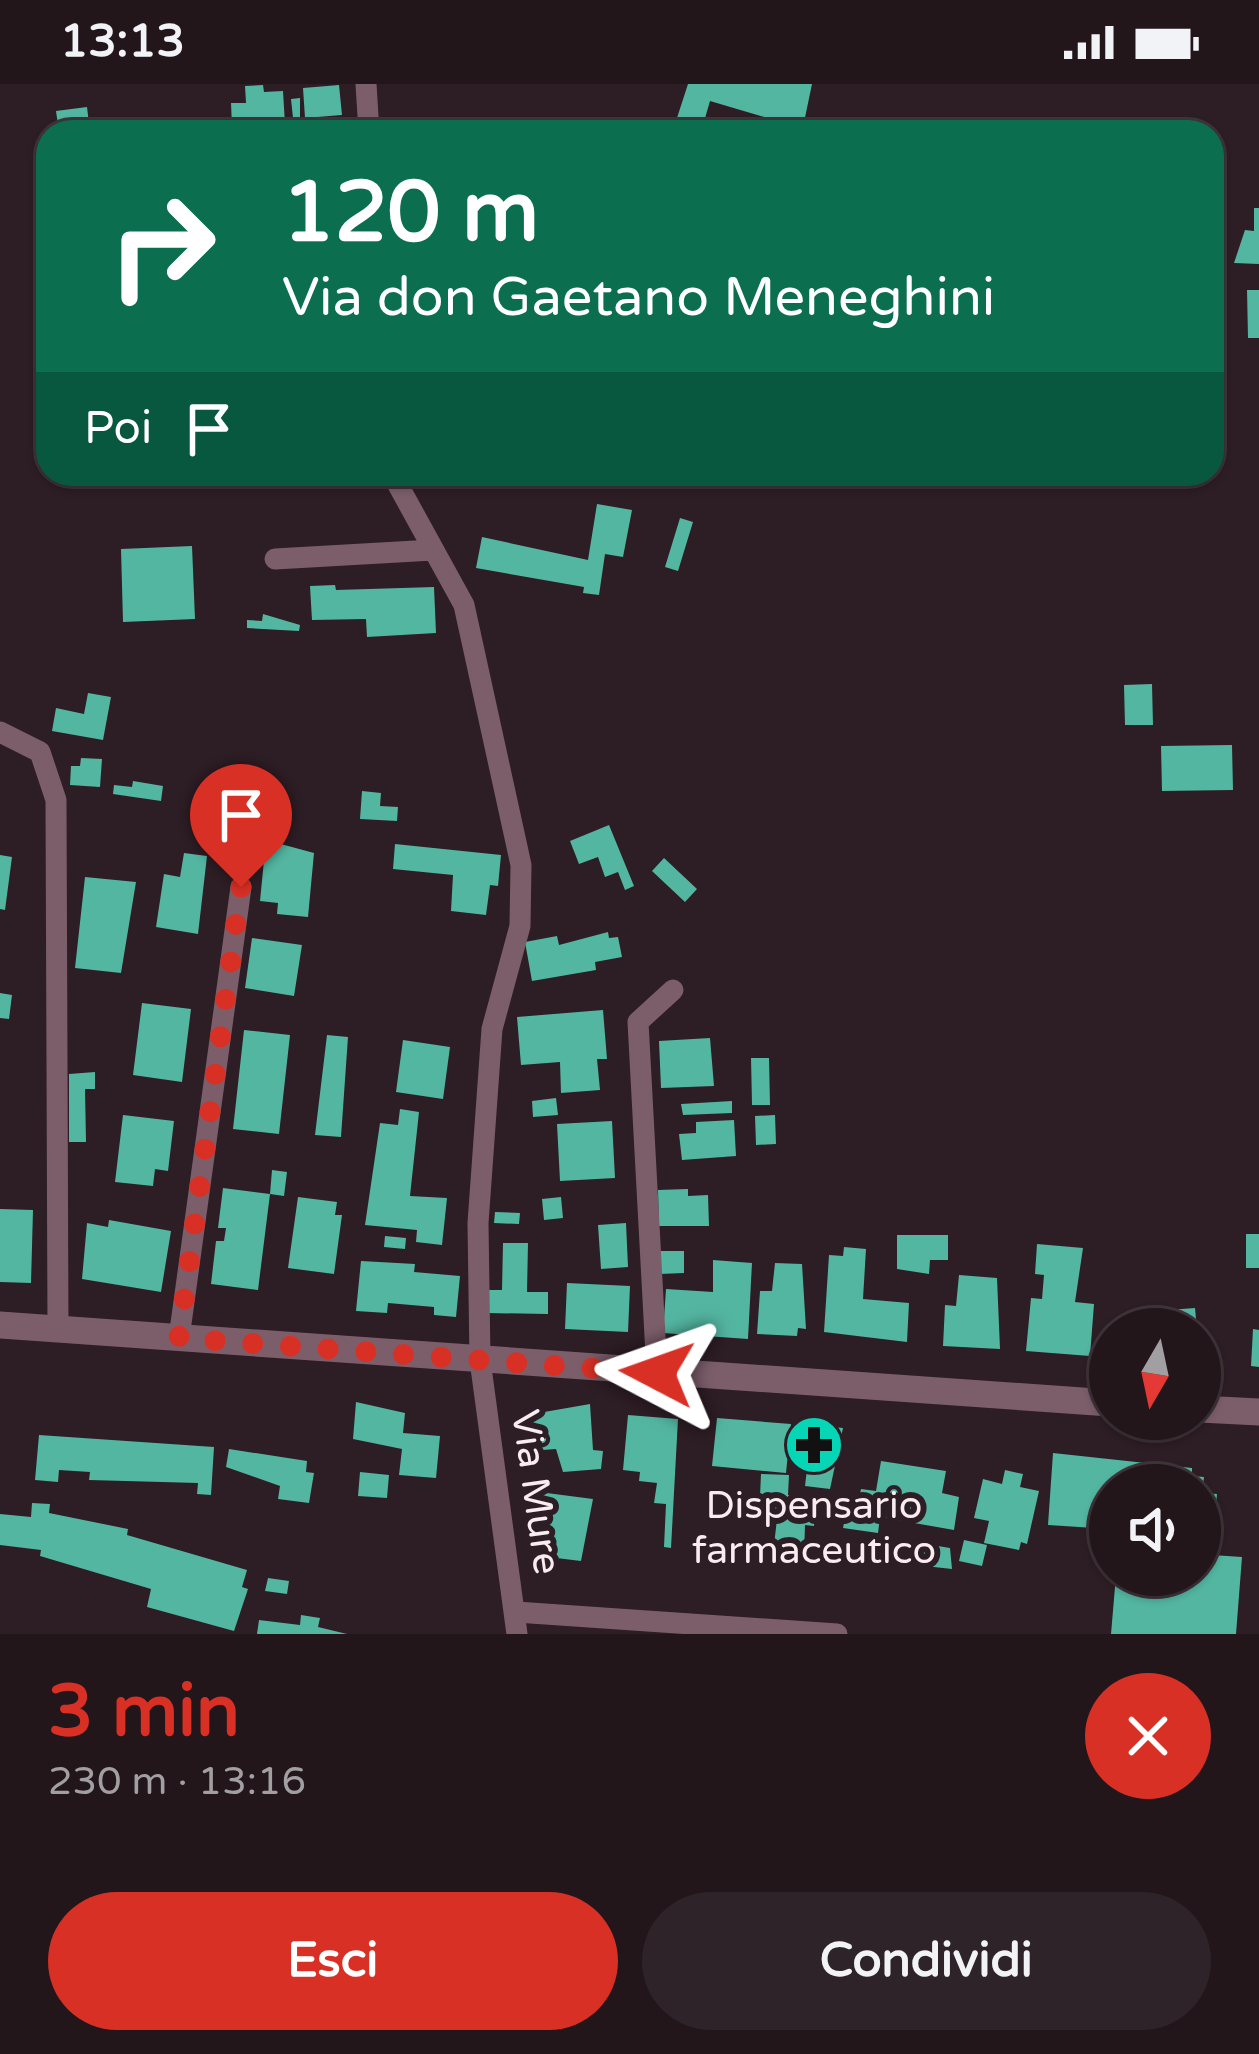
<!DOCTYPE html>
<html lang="it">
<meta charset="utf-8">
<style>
body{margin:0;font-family:"Varela Round",sans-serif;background:#2e2328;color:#f1f3f6;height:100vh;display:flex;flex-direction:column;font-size:45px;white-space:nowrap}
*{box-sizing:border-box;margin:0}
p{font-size:39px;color:#a29fa3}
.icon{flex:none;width:66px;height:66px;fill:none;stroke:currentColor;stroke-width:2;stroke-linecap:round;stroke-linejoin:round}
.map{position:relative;height:1550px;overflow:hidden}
.panel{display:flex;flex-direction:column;background:#22161b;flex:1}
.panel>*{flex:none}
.top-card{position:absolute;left:36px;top:36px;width:1188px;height:366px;border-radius:36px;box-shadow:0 3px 9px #0004,0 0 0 3px #3f353a;background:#0b6e4f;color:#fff;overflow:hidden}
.needle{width:78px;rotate:189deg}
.fabs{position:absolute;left:1089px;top:1224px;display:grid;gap:24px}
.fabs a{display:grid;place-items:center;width:132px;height:132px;border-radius:50%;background:#22161b;box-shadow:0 3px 9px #0004,0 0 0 3px #3f353a;font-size:60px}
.pin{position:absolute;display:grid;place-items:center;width:102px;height:102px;color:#fff;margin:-123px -51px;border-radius:50% 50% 50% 0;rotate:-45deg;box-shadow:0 0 12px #0007}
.pin .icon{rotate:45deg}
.me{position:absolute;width:132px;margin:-66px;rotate:274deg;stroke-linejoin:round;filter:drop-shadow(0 0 9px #0008)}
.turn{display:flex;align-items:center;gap:42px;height:252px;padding:0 48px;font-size:54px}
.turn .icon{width:156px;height:156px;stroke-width:2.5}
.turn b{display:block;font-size:84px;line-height:102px}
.then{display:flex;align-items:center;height:114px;padding:0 48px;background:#0003;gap:24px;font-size:45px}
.round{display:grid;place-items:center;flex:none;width:126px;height:126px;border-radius:63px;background:#2e2328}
.head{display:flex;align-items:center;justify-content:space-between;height:204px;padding:0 48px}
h1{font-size:72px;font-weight:700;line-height:90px;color:#d93025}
.button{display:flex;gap:24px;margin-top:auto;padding:24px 48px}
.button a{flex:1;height:138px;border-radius:72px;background:#d93025;color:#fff;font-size:48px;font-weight:700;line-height:138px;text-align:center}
.button a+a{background:#2e2328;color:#f1f3f6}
.status{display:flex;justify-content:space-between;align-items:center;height:84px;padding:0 60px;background:#22161b;direction:ltr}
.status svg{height:33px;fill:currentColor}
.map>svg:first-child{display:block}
</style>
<div class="status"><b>13:13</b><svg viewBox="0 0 49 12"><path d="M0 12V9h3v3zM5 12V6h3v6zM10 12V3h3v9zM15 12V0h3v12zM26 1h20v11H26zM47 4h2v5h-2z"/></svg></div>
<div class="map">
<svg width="1259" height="1550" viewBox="0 0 1259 1550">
<rect width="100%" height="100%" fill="#2d1d24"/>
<path fill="#53b6a1" d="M688,0H812L802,48H768L771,35L710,17L701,48L675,40Z
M263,1L264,8L283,7L285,40L232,43L231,19H246L245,2Z
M339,1L342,31L305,34L303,4Z
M300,14V34H293L291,15Z
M87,23L90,48H59L56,27Z
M1254,124H1259V180L1234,179L1245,146L1254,147Z
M1247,206H1259V254H1248Z
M597,420L632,426L623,473L605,470L599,511L583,509L584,503L476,484L482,453L588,476Z
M680,434L693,438L678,487L665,483Z
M192,462L195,535L123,538L121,465Z
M335,501L336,506L434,503L436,549L367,553L366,535L312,536L310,502Z
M263,530L300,541L299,547L247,544V536L262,537Z
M1152,600L1153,641H1125L1124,601Z
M88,609L111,613L103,656L52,647L56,624L84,630Z
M1232,661L1233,706L1162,707L1161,662Z
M81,674L102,675L100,703L70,701L71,682H80Z
M133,697L163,702L161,717L113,710L114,701L132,703Z
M362,707L381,709L380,722L398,723L397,737L360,735Z
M609,741L634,802L625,806L618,788L605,793L598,773L579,780L570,757Z
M266,756L314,769L308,833L277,830L278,819L260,817Z
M395,760L501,771L498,802L490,801L486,831L451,827L453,791L393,785Z
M184,769L207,772L198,850L156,843L164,790L180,793Z
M0,771L12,773L5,826L0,825Z
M664,774L697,805L685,818L652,787Z
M85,793L136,798L121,889L75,884Z
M608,848L609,854L618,853L622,873L595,878L596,886L532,897L525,858L557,852L559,861Z
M252,854L302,861L294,912L245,904Z
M0,909L12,911L9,935L0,934Z
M142,919L191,925L182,998L133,991Z
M603,926L607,975H597L600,1006L561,1009L560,978L521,981L517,933Z
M244,946L290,951L279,1050L233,1045Z
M327,951L348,953L341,1053L315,1051Z
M710,954L714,1002L661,1004L659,957Z
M403,956L450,963L443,1015L396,1008Z
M751,974H769L770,1021H752Z
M95,988V1005H85L86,1058H69V990Z
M556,1014L558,1031L533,1033L532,1017Z
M732,1017V1029L683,1031L681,1020Z
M400,1025L419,1028L410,1112L447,1114L442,1161L416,1158L417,1146L365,1141L380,1039L398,1041Z
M123,1031L174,1037L168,1087L155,1085L153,1102L115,1098Z
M775,1031L776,1060L756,1061L755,1032Z
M734,1036L736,1072L682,1076L679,1050L696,1049V1038Z
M612,1037L615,1094L560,1097L557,1040Z
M272,1086L287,1088L284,1112L270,1110L258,1206L211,1200L216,1157H224L226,1144H218L223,1104L270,1110Z
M688,1105V1112L708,1111L709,1142H659L658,1106Z
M298,1113L337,1118L335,1131H342L334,1190L288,1184Z
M561,1113L563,1134L544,1136L542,1115Z
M0,1125L33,1126L31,1199L0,1198Z
M495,1128L520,1129L519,1140L494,1139Z
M109,1136L171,1147L161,1208L82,1195L87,1139L108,1143Z
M626,1139L628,1183L601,1185L598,1141Z
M1246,1150H1259V1184H1246Z
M897,1151H948V1176H930L929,1190L897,1185Z
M385,1152L406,1154L405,1165L384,1163Z
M503,1159H528L527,1208H548V1230L486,1229L487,1206H502Z
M1037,1160L1083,1164L1075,1218L1094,1220L1090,1272L1026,1267L1031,1214L1042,1215L1044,1191L1035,1190Z
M844,1163L866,1165L863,1215L909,1219L907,1258L824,1248L829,1171L843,1172Z
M659,1167H684V1189L660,1190Z
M713,1176L752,1179L748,1255L663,1249L666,1205L713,1208Z
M361,1177L415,1180L414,1188L460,1192L456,1233L434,1231V1223L388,1219L387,1229L356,1227Z
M775,1179L802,1180L806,1245L798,1244L797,1252L757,1250L760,1207H772Z
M959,1191L997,1194L1000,1265L943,1262L945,1221L956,1222Z
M567,1199L630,1202L628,1248L565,1245Z
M1195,1224L1197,1245H1143L1142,1228Z
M1253,1245L1259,1246V1283L1251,1282Z
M356,1318L405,1329L403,1349L440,1352L436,1394L399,1391L402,1365L353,1355Z
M590,1320L593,1366L603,1367L601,1385L563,1388L556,1365L529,1367L527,1331Z
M628,1331L678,1335L671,1464L664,1463L666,1420L654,1419L657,1399L639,1397L640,1388L623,1386Z
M717,1334L791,1340L786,1389L712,1382Z
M801,1340L843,1344L830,1405L805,1402L807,1385L795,1383Z
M39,1351L214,1363L211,1411L197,1410L198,1399L89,1396L90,1388L59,1386L58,1398L35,1396Z
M229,1365L307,1377L306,1388L314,1389L309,1419L278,1415L280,1402L226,1383Z
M1053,1369L1192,1384V1392L1204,1393L1203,1401H1110V1445L1048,1441Z
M881,1377L946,1387L942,1409L959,1413L954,1446L880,1433L878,1449L843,1444L849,1413L859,1415L861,1405L876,1407Z
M1005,1386L1023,1390L1020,1403L1039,1407L1027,1460L1021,1458L1019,1466L984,1459L989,1437L974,1434L983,1395L1002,1400Z
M360,1388L389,1391L387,1414L358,1412Z
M761,1390L789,1391L788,1411L816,1413L814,1442L805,1441L804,1472L773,1470L777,1435L759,1434Z
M539,1408L593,1415L581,1477L540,1472L543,1446H535Z
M1200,1409L1217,1410L1212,1471L1242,1473L1236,1550H1111L1116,1491H1200Z
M32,1419L50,1420L49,1429L128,1445L127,1451L247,1486L242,1503L248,1505L234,1547L147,1523L151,1505L40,1472L41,1466L0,1461V1430L31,1433Z
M964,1456L987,1461L982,1482L959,1477Z
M920,1459L950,1464L952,1485L916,1481Z
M268,1494L289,1497L287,1510L265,1507Z
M301,1531L320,1534L318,1543L347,1550H257L259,1536L300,1541Z"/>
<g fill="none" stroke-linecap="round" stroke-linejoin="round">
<path stroke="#7c5e6b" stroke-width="21" d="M366,0L369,48
M392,390L464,521L521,781L520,842L492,945L478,1139L480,1276L517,1550
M275,475L433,466
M0,648L40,668L56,716L58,1245
M179,1254L241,803
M657,1289L638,938L673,906
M516,1528L837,1550"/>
<path stroke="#7c5e6b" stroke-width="27" d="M0,1241L1110,1319
M1200,1325L1259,1328"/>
</g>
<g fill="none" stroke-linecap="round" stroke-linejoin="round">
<path stroke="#d93025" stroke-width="21" stroke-dasharray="0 37.8" d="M241,803L179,1254L657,1289"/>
</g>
<defs>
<g id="pharmacy-disc" transform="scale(3)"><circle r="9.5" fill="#06d5b6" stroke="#2d1d24"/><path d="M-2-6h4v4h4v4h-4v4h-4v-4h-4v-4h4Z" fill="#111"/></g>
</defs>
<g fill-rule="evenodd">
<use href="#pharmacy-disc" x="814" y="1361"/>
</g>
<g text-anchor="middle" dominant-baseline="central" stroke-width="12" stroke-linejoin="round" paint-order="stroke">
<g font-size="39" fill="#f8ecf1" stroke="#2d1d24">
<text transform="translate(536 1408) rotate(82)">Via Mure</text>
</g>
<g font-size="39" fill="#f8ecf1" stroke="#2d1d24">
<text x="814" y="1421">Dispensario<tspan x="814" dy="45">farmaceutico</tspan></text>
</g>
</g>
</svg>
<div class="fabs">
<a><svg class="needle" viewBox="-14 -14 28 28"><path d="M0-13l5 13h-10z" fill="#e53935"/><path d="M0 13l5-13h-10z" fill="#a29fa3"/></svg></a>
<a><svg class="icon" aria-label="sound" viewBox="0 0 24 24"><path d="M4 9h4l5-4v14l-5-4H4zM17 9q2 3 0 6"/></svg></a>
</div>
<div class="pin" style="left:241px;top:803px;background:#d93025"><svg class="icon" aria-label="arrive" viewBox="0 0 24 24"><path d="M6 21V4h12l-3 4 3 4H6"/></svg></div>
<svg class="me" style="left:657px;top:1289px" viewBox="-20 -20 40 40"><path d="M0-17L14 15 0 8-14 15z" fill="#d93025" stroke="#fff" stroke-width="4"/></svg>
<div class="top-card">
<div class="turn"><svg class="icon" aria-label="right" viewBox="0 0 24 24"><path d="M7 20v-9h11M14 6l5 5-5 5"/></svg><div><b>120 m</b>Via don Gaetano Meneghini</div></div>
<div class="then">Poi<svg class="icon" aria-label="arrive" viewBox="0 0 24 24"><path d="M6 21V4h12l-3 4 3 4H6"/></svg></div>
</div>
</div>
<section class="panel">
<div class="head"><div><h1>3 min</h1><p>230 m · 13:16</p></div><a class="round" style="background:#d93025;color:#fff"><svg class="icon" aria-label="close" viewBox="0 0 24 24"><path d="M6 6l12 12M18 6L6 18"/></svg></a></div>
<div class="button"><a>Esci</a><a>Condividi</a></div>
</section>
